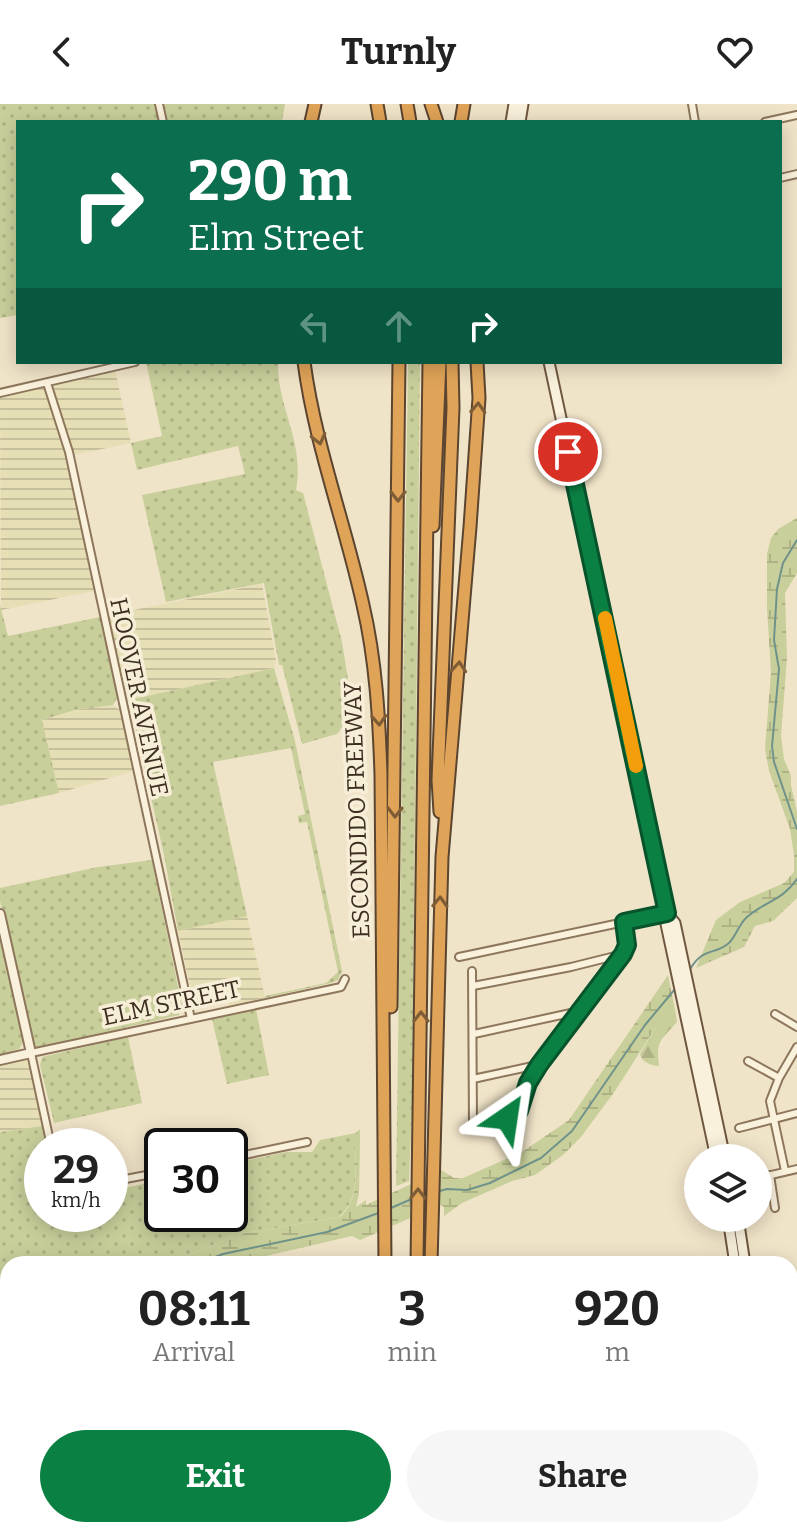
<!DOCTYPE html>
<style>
body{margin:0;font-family:Bitter,serif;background:#f6f6f6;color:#222;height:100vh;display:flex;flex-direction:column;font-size:30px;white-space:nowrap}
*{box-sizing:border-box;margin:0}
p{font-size:26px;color:#767676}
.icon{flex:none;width:44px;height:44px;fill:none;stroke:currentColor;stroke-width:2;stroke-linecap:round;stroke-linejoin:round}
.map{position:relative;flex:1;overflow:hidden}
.details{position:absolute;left:0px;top:1152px;width:798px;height:282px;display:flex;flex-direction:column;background:#fff;border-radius:24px 24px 0 0;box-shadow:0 4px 20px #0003}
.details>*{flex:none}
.banner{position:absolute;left:16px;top:16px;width:766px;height:244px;border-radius:0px;box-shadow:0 4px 20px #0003;background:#0b6e4f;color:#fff;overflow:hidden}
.controls{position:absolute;left:684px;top:1040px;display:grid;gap:16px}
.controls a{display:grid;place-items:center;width:88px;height:88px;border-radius:50%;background:#fff;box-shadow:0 4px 20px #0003;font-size:40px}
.speed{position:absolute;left:24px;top:1024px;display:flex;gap:16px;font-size:40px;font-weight:700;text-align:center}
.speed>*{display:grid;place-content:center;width:104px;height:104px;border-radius:50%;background:#fff;box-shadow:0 4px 20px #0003;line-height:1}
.speed small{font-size:20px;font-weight:400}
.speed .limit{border:4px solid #111;border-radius:12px;background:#fff;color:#111}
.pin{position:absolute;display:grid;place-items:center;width:68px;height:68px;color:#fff;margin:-34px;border:4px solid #fff;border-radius:50%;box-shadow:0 2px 8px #0007}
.me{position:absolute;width:88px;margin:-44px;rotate:32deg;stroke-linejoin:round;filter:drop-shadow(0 0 6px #0008)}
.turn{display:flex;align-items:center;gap:28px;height:168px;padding:0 40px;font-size:36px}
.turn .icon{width:104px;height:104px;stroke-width:2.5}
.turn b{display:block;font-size:56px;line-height:68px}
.lanes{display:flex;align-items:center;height:76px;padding:0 40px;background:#0003;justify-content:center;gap:40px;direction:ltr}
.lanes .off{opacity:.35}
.eta{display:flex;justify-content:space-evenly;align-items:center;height:136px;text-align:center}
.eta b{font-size:48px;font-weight:700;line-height:56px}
.action{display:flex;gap:16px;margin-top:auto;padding:16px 40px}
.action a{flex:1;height:92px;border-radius:48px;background:#0b8043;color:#fff;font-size:32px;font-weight:700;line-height:92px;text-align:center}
.action a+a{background:#f6f6f6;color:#222}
header{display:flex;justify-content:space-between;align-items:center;height:104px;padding:0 40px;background:#fff;font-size:36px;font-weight:700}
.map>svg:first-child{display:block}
</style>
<header><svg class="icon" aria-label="back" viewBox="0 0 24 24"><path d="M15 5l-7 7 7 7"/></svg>Turnly<svg class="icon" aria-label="heart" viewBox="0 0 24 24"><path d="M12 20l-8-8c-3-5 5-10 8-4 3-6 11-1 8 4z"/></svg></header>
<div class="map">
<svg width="797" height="1433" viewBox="0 0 797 1433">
<defs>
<pattern id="farmland-rules" width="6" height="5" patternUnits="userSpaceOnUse" patternTransform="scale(2)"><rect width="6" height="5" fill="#e6deb5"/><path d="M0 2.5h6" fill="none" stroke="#c6bf9b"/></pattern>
<pattern id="grass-dots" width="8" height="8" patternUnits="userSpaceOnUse" patternTransform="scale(2)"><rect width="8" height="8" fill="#c9cf9b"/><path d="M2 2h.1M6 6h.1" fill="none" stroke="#aeb285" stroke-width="1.8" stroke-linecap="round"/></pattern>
<pattern id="forest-firs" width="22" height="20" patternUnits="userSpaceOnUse" patternTransform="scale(2)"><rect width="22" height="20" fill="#c9cf9b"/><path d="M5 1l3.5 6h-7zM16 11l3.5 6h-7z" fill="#aeb285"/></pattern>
<pattern id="wetland-marsh" width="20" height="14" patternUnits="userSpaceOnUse" patternTransform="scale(2)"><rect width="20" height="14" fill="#c9cf9b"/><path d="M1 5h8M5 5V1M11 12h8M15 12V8" fill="none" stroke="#aeb285"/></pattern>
</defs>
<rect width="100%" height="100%" fill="#f0e4c8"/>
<path fill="url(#farmland-rules)" d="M115,266L131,339L73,351L52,280Z
M42,282L46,283L60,324L94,487L1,506L0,290Z
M262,480L276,557L274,564L129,596L124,594L104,512Z
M113,601L121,607L134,667L59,689L42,616L75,606Z
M247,812L265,894L230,901L229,897L195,905L178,827Z
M23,953L29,958L42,1022L0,1028V957Z"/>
<path fill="url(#grass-dots)" d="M0,0H155L159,18H18V211L0,214Z
M164,0H285L282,18H168Z
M146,258H278C277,304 305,337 296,386L303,389L342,538L355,618L343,622L337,630L302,640L282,561H279L264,479L166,498L142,391L245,370L238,342L137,366L131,339L162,332Z
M408,258H420L412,1003L409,1077L396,1082Z
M0,501L8,532L100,513L118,592L113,601L75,606L42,616L59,689L0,702Z
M274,564L295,637L342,867L338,876L331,879L265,894V892L326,879L338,868L307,718L299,719L298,712L305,710L291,644L213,658L247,812L178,827L164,751L129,596Z
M152,756L182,902L179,911L37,944L32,942L0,797V784L98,763Z
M0,828L24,937L19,945L0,950Z
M256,905L269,971L227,980L212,915Z
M128,933L142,999L54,1019L40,961L42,953Z
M42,1022L47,1042H42V1110H110V1087L162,1076V1110H230V1060L286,1048H312L320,1036L356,1029L360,1025V1038H355C355,1064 361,1094 339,1113L235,1131L169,1160H8V1280L0,1283V1028Z"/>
<path fill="url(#forest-firs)" d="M675,906L677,918C660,937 656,937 659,962C652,962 641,958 640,950L656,923Z"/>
<path fill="url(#wetland-marsh)" d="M797,414V469L785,489L787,554L781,632L784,655L791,672V681L797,708V794L773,817L755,822L744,843L696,864L716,816L740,798L784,779L794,768V751L790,725L769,667L765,645L771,568L767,504V450L771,434L778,425Z
M668,871L675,906L656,923L615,987L581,1033L563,1051L535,1071L512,1077L462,1099L444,1112V1103L440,1101L360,1136L352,1132L231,1160H169L235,1131L340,1113C361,1094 355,1064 355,1038H360L359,1090L356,1103L366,1096V1101L441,1066L454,1074H463L522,1048L569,1016Z"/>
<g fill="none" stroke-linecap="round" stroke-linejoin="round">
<path stroke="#6f938a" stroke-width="2" d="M797,436L783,459L777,485L774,536L779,565L772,642L774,658L797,725
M689,867C703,842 714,852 729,839C736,832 739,820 747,813C765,797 782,797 797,775
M436,1088L447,1085L467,1086L490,1079L541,1054L572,1027L645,921L675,885
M391,1104L414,1094
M197,1160L223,1150L327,1128L381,1108
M0,1291L8,1285"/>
<g stroke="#8d765c" stroke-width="10">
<path id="minor" d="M159,0L163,18
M692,0L695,18
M765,18L797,11
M780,74L797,70
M47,279L69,348L191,915
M0,289L135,258
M459,853L667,809
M472,867L473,1019C533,1011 512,1006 539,961
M473,882L571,863L623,850
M775,910L797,923
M474,930L580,907L623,850L627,841L624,818
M748,957L779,974
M473,975L542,960L580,907
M739,1024L797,1009
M51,1042L31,949L341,883L345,875
M230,1054L307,1038
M785,1067L770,997L779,974L797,943
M770,1071L775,1104
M758,1074L797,1065
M110,1078L162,1068
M790,1247L797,1246
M790,1258L797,1257
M790,1318L797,1309
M790,1350L797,1369
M29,1426L31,1433
M130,1426L131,1433
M611,1426L612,1433
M687,1426L691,1432L697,1433"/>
</g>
<g stroke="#8d765c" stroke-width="12">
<path id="tertiary" d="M0,810L31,949L0,956
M554,1426L555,1433"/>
</g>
<g stroke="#6f573f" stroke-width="13">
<path id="secondary" d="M511,18L514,0
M520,18L523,0
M549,258L667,809L666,820L716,1054
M667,809L675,819L725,1054
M728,1114L735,1160
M738,1114L745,1160
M749,1426L752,1433
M760,1426L762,1433"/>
</g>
<g stroke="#5b4430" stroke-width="15">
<path id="motorway" d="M377,0L380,18
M407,0L410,18
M431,0L437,18
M311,18L315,0
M461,18L464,0
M304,258C315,341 345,419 363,501C376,557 379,613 381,670L385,1160
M433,422L440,258
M440,708L438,676L453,304L452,258
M391,903L399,258
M417,1160L429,258
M431,1160L442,753L470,423L479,294L477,258
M379,1433L381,1426
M412,1433V1426
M426,1433V1426"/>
</g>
<use href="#minor" stroke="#faf1dc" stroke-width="6"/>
<use href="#tertiary" stroke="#faf1dc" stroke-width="8"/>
<use href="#secondary" stroke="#faf1dc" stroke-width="9"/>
<use href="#motorway" stroke="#e0a458" stroke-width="11"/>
</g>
<defs><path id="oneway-chevron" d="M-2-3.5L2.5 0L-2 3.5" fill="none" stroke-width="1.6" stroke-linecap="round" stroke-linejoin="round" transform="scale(2)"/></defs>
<g stroke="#7e5d36">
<use href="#oneway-chevron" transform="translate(478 304) rotate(-87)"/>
<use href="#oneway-chevron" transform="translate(319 335) rotate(76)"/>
<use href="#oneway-chevron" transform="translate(398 392) rotate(90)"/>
<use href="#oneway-chevron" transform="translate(459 563) rotate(-85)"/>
<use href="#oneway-chevron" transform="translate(379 616) rotate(87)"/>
<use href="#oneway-chevron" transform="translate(395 708) rotate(91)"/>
<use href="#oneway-chevron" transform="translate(440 798) rotate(-88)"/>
<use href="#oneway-chevron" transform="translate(421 913) rotate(-90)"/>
<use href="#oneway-chevron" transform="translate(418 1090) rotate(-89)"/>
</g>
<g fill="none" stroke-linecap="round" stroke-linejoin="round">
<g stroke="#07532c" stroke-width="20">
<path id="route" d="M507,1014L519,1007L528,979L539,961L623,850L627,841L624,818L667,809L568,348"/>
</g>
<use href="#route" stroke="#0b8043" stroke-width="14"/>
<path stroke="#f59e0b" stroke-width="14" d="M605,514L636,662"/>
</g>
<g text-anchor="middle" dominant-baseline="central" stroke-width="7" stroke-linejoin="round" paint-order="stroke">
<g font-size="24" fill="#3d2e20" stroke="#f7eed8">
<text transform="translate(139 593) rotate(78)">HOOVER AVENUE</text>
<text transform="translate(357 706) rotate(-92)">ESCONDIDO FREEWAY</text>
<text transform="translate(171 899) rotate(-12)">ELM STREET</text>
</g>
</g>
</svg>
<div class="controls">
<a><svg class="icon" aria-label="layers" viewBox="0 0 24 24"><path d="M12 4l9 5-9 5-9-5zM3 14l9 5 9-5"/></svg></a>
</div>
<div class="speed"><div>29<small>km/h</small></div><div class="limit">30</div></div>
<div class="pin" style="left:568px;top:348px;background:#d93025"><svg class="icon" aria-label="arrive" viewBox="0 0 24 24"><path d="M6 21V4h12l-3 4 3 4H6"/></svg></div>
<svg class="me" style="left:507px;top:1014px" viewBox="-20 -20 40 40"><path d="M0-17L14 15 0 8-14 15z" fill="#0b8043" stroke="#fff" stroke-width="4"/></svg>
<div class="banner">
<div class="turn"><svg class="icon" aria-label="right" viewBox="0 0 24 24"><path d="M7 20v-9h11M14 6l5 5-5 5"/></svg><div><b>290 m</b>Elm Street</div></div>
<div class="lanes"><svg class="icon off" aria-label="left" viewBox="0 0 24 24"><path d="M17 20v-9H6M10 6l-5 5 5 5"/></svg><svg class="icon off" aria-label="ahead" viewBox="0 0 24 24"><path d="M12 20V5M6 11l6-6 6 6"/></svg><svg class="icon" aria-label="right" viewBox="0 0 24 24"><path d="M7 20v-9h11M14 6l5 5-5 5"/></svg></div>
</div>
<section class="details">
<div class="eta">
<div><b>08:11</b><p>Arrival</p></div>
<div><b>3</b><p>min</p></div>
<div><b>920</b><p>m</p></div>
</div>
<div class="action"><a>Exit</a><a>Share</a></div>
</section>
</div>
